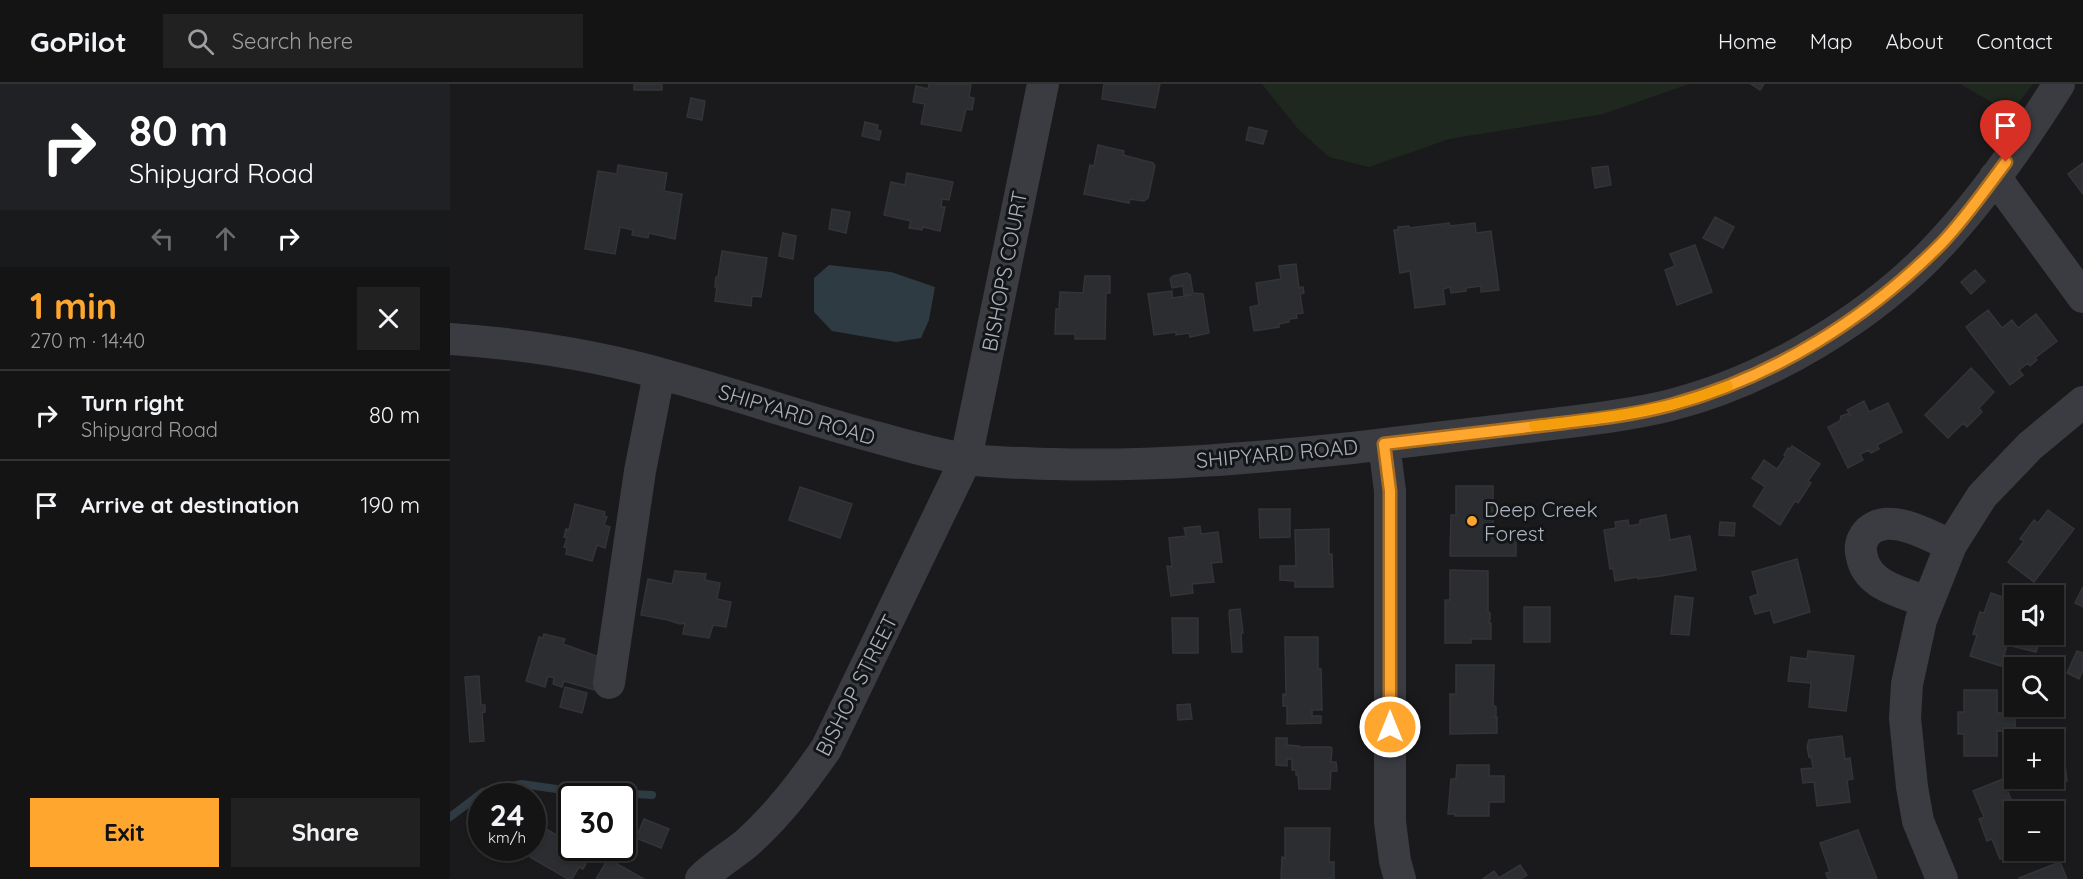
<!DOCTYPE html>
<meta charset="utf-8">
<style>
body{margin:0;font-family:Quicksand,sans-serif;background:#212122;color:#f1f3f6;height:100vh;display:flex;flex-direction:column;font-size:22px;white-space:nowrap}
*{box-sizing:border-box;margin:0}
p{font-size:20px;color:#9d9ea0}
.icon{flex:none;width:33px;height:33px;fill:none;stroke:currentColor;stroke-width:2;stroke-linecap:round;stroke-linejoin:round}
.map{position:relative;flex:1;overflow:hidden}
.drawer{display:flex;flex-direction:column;background:#141415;width:450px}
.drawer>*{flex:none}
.hud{background:#202124;color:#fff;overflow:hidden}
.controls{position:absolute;left:1554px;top:501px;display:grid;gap:12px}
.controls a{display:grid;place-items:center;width:60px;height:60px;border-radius:0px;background:#141415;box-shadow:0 2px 4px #0004,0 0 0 2px #333334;font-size:30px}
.speed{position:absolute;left:18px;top:699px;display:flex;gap:12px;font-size:30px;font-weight:700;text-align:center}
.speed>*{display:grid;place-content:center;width:78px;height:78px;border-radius:50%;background:#141415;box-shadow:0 2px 4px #0004,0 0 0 2px #333334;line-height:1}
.speed small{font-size:15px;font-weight:400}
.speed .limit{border:3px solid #111;border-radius:9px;background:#fff;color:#111}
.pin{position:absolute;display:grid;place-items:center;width:51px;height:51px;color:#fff;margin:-62px -26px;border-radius:50% 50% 50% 0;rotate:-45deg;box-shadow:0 0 6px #0007}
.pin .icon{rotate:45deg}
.me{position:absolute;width:66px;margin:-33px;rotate:0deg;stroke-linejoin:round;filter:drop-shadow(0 0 4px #0008)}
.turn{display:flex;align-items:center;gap:21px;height:126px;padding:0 30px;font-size:27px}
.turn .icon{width:78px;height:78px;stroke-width:2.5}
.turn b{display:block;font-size:42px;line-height:51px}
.lanes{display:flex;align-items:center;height:57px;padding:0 30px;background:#0003;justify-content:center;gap:30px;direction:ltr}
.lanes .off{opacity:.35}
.round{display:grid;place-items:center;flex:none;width:63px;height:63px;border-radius:0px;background:#212122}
.overview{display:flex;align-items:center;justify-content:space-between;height:102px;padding:0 30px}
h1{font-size:36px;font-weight:700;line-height:45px;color:#ffa62f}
.button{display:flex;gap:12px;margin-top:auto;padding:12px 30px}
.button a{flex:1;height:69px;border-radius:0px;background:#ffa62f;color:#111;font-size:24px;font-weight:700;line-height:69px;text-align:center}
.button a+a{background:#212122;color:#f1f3f6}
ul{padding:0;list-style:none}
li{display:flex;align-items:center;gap:18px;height:90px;padding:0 30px;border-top:2px solid #333334}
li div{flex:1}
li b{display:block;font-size:22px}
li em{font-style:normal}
header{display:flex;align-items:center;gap:36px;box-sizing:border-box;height:84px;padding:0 30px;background:#141415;border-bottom:2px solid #333334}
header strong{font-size:28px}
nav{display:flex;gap:33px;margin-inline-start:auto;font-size:21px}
.search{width:420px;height:54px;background:#212122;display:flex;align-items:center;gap:15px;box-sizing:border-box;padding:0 21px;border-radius:0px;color:#9d9ea0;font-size:22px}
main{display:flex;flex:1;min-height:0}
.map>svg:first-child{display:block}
</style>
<header>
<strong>GoPilot</strong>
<div class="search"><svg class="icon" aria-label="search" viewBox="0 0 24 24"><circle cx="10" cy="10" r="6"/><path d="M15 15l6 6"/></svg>Search here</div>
<nav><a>Home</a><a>Map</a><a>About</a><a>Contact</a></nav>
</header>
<main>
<section class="drawer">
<div class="hud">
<div class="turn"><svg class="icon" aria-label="right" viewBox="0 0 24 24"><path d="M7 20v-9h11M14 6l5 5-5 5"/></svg><div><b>80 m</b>Shipyard Road</div></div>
<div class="lanes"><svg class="icon off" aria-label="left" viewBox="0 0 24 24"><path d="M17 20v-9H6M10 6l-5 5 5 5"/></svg><svg class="icon off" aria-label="ahead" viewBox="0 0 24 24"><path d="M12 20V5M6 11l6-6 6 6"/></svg><svg class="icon" aria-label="right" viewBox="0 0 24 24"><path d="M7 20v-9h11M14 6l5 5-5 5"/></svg></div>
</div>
<div class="overview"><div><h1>1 min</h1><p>270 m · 14:40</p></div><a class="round"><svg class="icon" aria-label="close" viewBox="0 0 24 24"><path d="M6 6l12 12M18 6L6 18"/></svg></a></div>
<ul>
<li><svg class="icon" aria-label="right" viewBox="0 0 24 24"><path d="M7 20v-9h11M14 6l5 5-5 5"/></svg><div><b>Turn right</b><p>Shipyard Road</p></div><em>80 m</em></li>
<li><svg class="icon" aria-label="arrive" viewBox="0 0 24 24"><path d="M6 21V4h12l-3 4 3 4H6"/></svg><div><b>Arrive at destination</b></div><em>190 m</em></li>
</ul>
<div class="button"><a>Exit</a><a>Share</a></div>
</section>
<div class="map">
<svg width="1633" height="795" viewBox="0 0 1633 795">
<rect width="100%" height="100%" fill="#1a1a1c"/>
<path fill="#1f281f" d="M812,0H1239L1153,30L999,55L919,83L879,73L848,45Z
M1510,0H1583L1561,29Z"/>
<path fill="#2e3b42" d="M379,181L441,188L485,203L479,236L471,254L446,258L382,247L364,228V194Z"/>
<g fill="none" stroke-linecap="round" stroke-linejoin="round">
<path stroke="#2e3b42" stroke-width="8" d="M0,733L33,708L72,700L113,706L202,711"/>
</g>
<path fill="#2c2d30" stroke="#333438" stroke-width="1.5" d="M184,0H212V6H184Z
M479,0H521L519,13L524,14L522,26L516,25L511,47L471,40L475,20L463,18L466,2L478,5Z
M654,0H710L705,24L652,15Z
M1301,0H1314L1310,6Z
M241,14L255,17L252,36L237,33Z
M415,38L428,41L427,46L431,47L429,56L412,52Z
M799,43L817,47L813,60L796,56Z
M648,61L674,67L673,71L703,79L705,82L698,114L694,117L680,115L679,119L634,110L640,81L644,82Z
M1633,79V110L1618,90Z
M168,81L217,89L214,107L232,110L225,155L199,149L198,154L182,151L183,146L170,143L165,170L135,165L148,87L167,90Z
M1158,82L1161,101L1145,104L1142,84Z
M457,89L503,98L499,116L492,115L491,123H495L490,147L473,143L472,146L459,144L461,137L434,131L441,98L455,101Z
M382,125L400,128L396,149L379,145Z
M1265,133L1284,143L1273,164L1253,154Z
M999,139L1000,142L1025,139L1026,149L1041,147L1049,206L1031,208V202L1016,204V207L1001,209L1000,203L993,205L995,220L965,224L960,187L950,189L944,146H948V143L959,142V144Z
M333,149L346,152L343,175L329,172Z
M1245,161L1262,208L1227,221L1215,186L1225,182L1220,170Z
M272,167L317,174L311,213L302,212L301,222L265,217L267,203H265L266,193H268Z
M846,180L849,204L853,203L854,209L850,210L853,229L846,230L847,234L839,235V238L829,240V243L804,247L800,223L809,221L806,199L831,195L829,182Z
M1525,186L1535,197L1521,210L1511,198Z
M737,189L740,191L743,209L753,210L759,249L740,253L739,249L726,251V248L704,251L698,210L722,207V214L742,211H734L733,202L722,204L720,195L723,192Z
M635,192H660V209H656L655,255H625V250H605L606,225H609L610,208L633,209Z
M1538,226L1552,244L1562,236L1568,244L1586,230L1607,257L1585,274L1587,276L1580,282L1578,279L1569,286L1573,291L1560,301L1516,243Z
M1521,284L1544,308L1529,324L1532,328L1517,343L1513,339L1498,354L1475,331Z
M1414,317L1419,328L1438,319L1452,348L1427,361L1429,365L1421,369L1419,366L1410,370L1413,376L1398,384L1378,343L1390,337L1391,332L1397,330L1400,331L1397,326Z
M1342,362L1370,380L1358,397L1361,399L1348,419L1345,417L1330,441L1303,422L1315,403L1302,394L1314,376L1327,385L1336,372L1334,371L1338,364L1340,365Z
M1006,402H1043V443L1046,445V453H1066V472H1000L1001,431H1006Z
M350,403L402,420L390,454L339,436Z
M125,420L155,428L154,432L157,433L154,441L160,443L155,464L147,461L142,477L116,470L117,464L114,463L117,454L114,453L116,445L119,446Z
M809,425H840V453L810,454Z
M1598,426L1624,445L1584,498L1558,478L1574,457L1570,455L1584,436L1588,439Z
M1216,431L1220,456L1240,452L1246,486L1211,492L1188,495V493L1165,497L1163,484L1160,485L1154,446L1166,444L1165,438L1178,436L1179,442L1190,440V436Z
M1270,438L1285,439L1284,452L1269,451Z
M750,442L751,450L768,448L772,478L761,479L764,498L742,500L743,509L721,512L717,482L722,483L719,454L736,452L734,444Z
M879,445V470H882L883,503H845V497L830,496V482H846L845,446Z
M1347,475L1360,528L1324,539L1320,526L1305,530L1300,513L1308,510L1302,488Z
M1000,486L1038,487V527L1040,529V536L1038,539H1041V555H1021V559H995V516H1000Z
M225,487L256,490L255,496L270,499L267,515L281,518L276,543L263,541L259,554L233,550L235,539L230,540L218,536L191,531L198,495L222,500Z
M1633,503V523L1625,519Z
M1541,509L1564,517V550L1588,551L1590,557L1586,568L1557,561L1551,582L1520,572L1527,551L1523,550L1530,528L1534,529Z
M1225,512L1243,514L1239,551L1221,550Z
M1074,523H1100V558H1074Z
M790,525L793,549H791L792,568H782L779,528L780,526Z
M722,534H748V569H723Z
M94,550L115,555L113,560L155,575L145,606L114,597L112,603L103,600L104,594L98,592L95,603L76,597L89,553L93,554Z
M835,553H868V585H871L872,626H862V632H871V639L837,640V622H833V610L836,611Z
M1358,567L1404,572L1396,627L1359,623L1361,599L1338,597L1341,573L1357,575Z
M1627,567L1633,569V586L1629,595L1617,589Z
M1006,581H1044L1043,621L1046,623V631L1044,633H1047V649L1000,650V610H1006Z
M29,592L31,621H35V628L32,629L34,657L20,658L15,593Z
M115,603L137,609L132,629L110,623Z
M1514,606H1547V629H1565V647H1547V672H1514V650H1508V628H1514Z
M740,620L742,635L728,636L727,621Z
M1392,652L1395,675L1400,674L1403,695L1397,696L1400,718L1367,722L1364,698L1353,699L1351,685L1363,684L1361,672L1359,673L1357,663L1359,656Z
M826,654H837V661L849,662V663H881L882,665L881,678H886L887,687H881L880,705H849L848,691H846V686H842V675H837V682L826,681Z
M1615,680L1617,697L1594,700L1593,694H1604V682Z
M1007,681H1039V692H1054V718H1039V732H1005V730H998L1001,695H1006Z
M1553,695L1566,728H1564V766H1573L1550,775L1542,755L1537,757L1529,735L1534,733L1523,707Z
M194,735L219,745L211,764L186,754Z
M835,744H880L879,778H884V795H831L832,773L835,774Z
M96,745L122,760V764H128L141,770L133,785L129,783L122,795H118L80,773Z
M1408,746L1427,795H1378L1376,789L1380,788L1370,759Z
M158,775L194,795H146Z
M1610,778L1617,795H1570L1569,794Z
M1070,781L1077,791L1071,795H1033L1044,787L1049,794Z"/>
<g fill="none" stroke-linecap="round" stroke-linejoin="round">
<path stroke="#3a3c42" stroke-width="32" d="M1545,93L1633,213
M0,255C76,260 152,272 226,294C294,313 360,336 429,354C457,362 486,370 515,375C544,379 574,379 603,380C703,383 803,374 902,364C961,357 1019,350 1078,343C1124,337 1171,333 1217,322C1316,298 1426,232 1494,156C1537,109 1575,54 1609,0
M934,360L940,407V738L945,777L950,795
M1477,518C1455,509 1421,503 1413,477C1411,470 1409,463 1413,455C1417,446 1426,441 1435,440C1457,438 1482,453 1501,461
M159,599L190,387L209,290
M251,795C265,781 283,771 298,758C329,730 353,698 376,665L516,375L593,0
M1492,795L1468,737L1462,703L1455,634L1457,600L1471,536L1501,461L1532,412L1580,362L1633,318"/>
</g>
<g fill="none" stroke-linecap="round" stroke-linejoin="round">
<g stroke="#a66c1f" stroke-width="15">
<path id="route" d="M940,643V407L934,360C988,354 1042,347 1096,341C1138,336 1180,332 1221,321C1324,293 1416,235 1491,160C1515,135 1535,106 1556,78"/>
</g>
<use href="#route" stroke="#ffa62f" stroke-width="10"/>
<path stroke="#f59e0b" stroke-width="10" d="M1084,342C1150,334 1216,328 1278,302"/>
</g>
<circle fill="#ffa62f" stroke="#141517" stroke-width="2" cx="1022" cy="437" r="6"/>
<g text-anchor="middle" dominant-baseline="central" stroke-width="6" stroke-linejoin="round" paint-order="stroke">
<g font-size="21" fill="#abb2bd" stroke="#141517">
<text transform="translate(554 187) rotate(-79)">BISHOPS COURT</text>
<text transform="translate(347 330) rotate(17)">SHIPYARD ROAD</text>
<text transform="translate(827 369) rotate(-5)">SHIPYARD ROAD</text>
<text transform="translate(406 601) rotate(-63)">BISHOP STREET</text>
</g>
<g font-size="21" fill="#abb2bd" stroke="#141517" text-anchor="start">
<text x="1034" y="425">Deep Creek<tspan x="1034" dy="24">Forest</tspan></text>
</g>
</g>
</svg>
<div class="controls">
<a><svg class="icon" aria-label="sound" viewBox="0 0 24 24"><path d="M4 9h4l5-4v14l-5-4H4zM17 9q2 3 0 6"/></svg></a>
<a><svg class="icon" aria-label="search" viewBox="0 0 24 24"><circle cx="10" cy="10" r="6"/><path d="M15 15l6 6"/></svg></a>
<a>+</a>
<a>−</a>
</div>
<div class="speed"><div>24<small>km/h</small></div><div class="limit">30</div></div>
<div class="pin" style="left:1556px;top:78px;background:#d93025"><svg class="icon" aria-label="arrive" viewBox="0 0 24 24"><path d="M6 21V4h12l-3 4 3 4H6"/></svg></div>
<svg class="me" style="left:940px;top:643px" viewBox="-20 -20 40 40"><circle r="17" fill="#ffa62f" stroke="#fff" stroke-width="3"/><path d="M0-11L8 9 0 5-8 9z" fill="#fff"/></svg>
</div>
</main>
